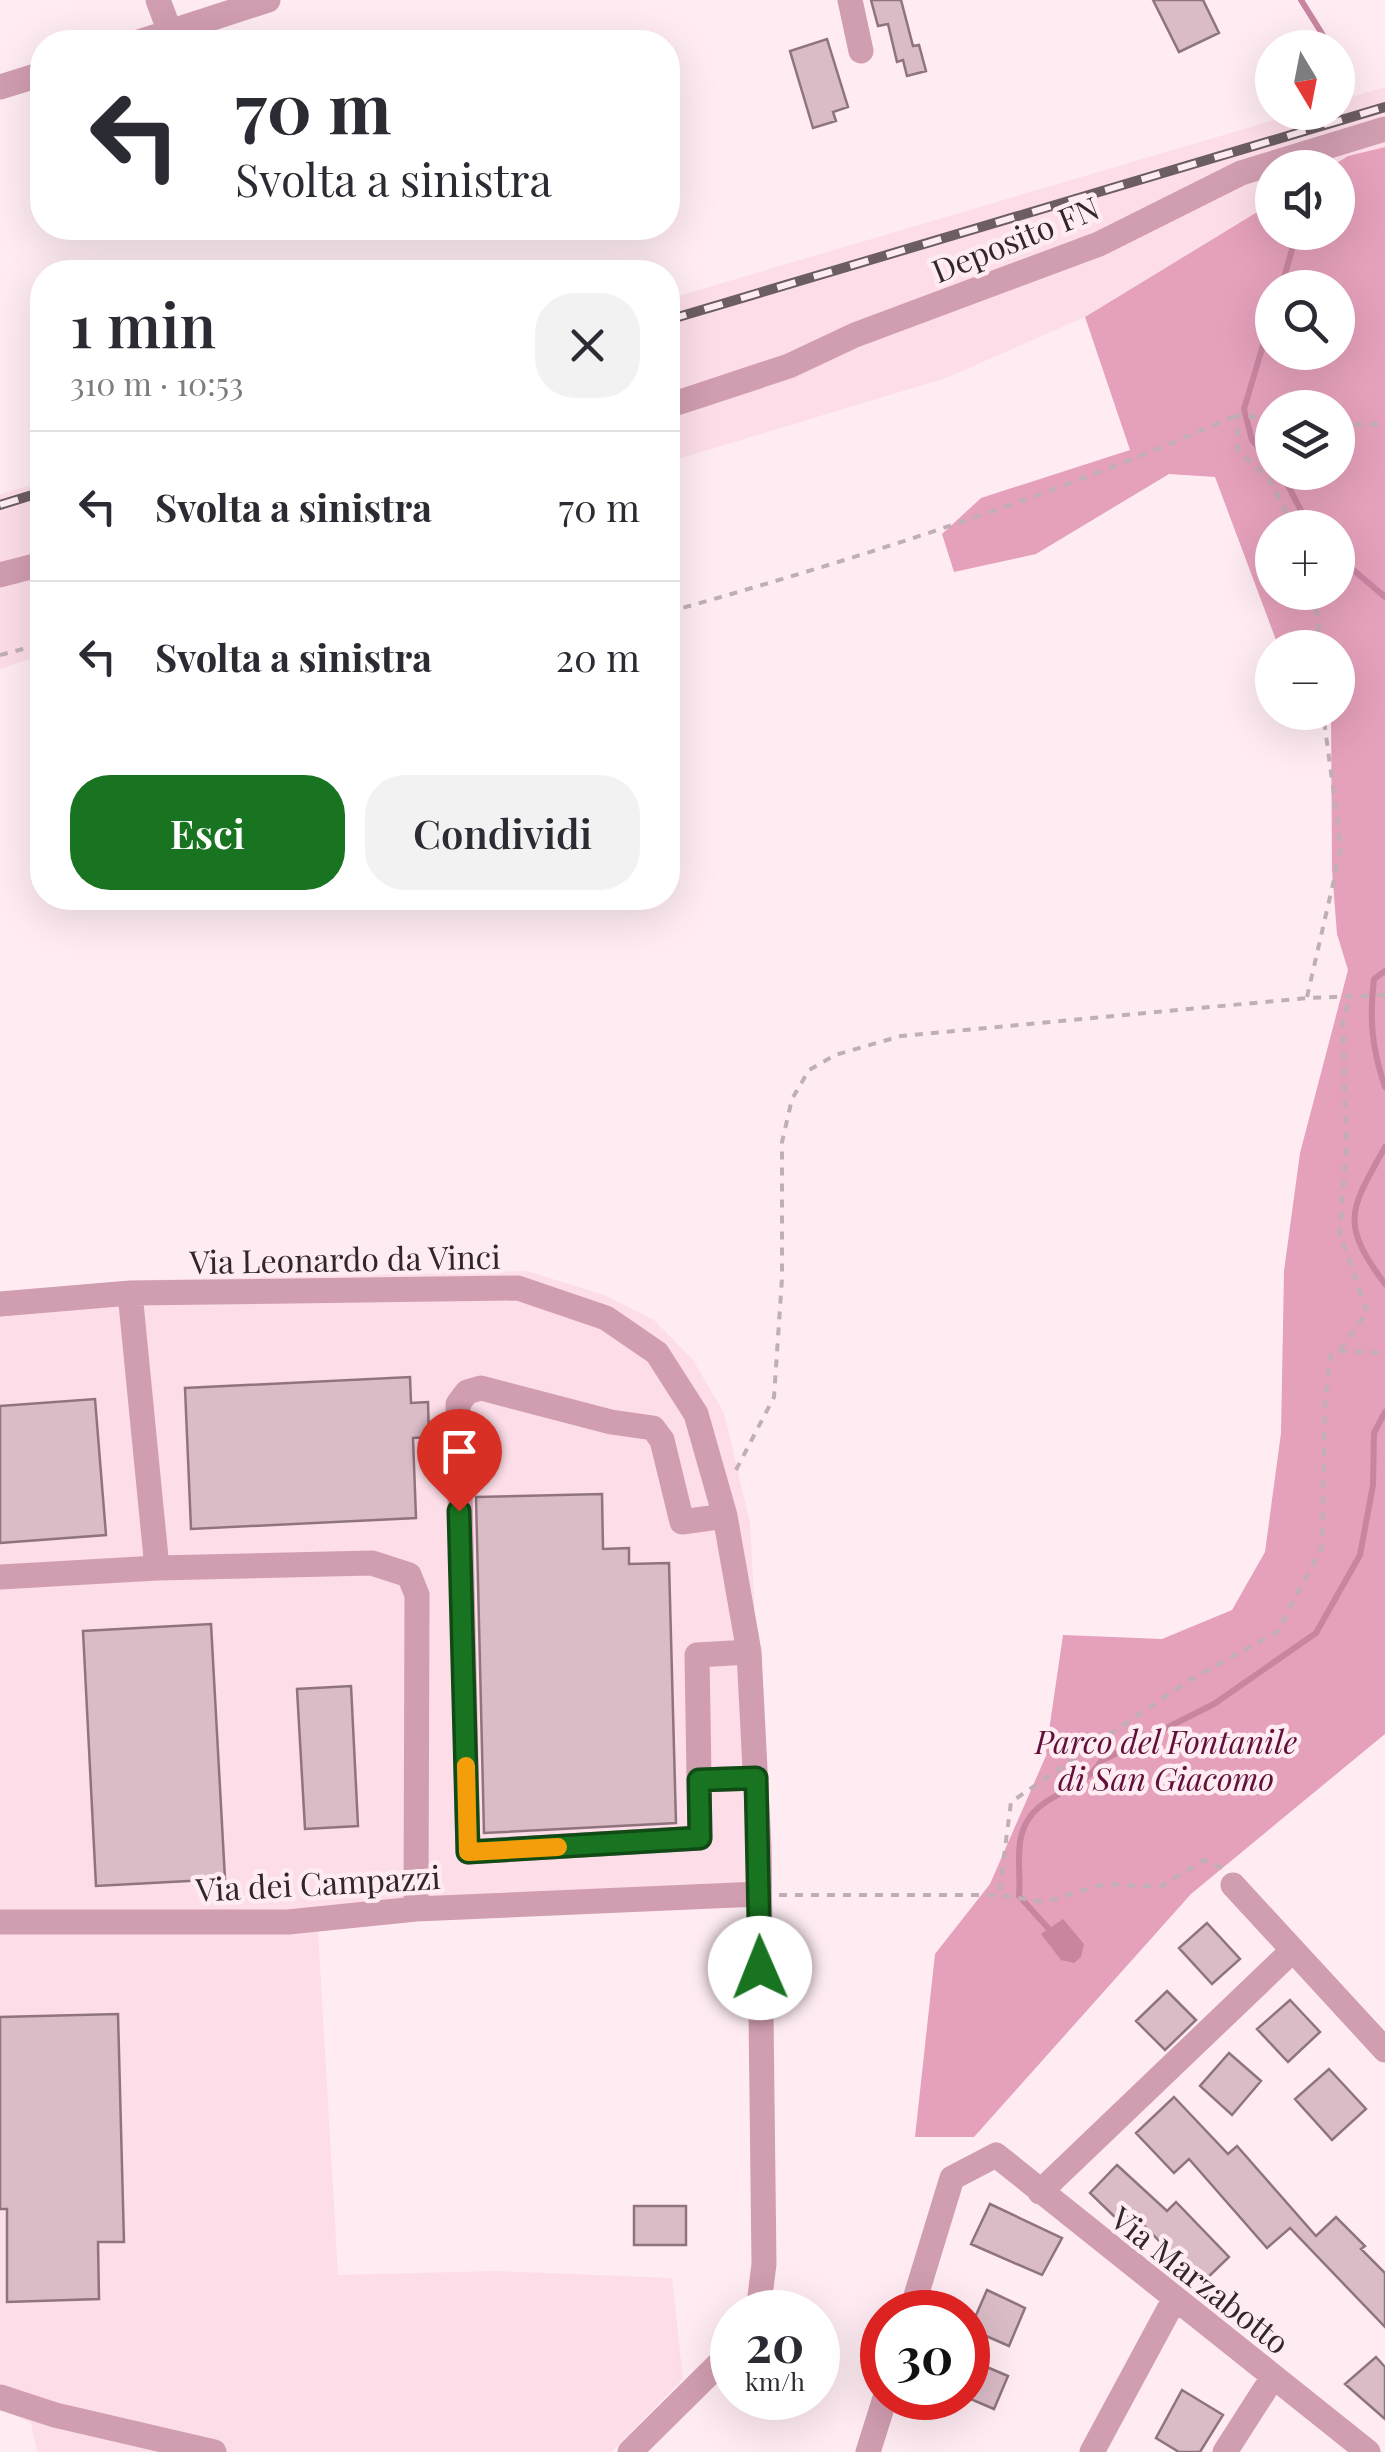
<!DOCTYPE html>
<html lang="it">
<meta charset="utf-8">
<style>
body{margin:0;font-family:"Playfair Display",serif;background:#f2f2f3;color:#2b2b33;height:100vh;display:flex;flex-direction:column;font-size:38px;white-space:nowrap}
*{box-sizing:border-box;margin:0}
p{font-size:32px;color:#7c7c81}
.icon{flex:none;width:55px;height:55px;fill:none;stroke:currentColor;stroke-width:2;stroke-linecap:round;stroke-linejoin:round}
.map{position:relative;flex:1;overflow:hidden}
.drawer{position:absolute;left:30px;top:260px;width:650px;height:650px;display:flex;flex-direction:column;background:#fff;border-radius:40px;box-shadow:0 10px 40px #0002}
.drawer>*{flex:none}
.hud{position:absolute;left:30px;top:30px;width:650px;height:210px;border-radius:40px;box-shadow:0 10px 40px #0002;background:#fff;color:#2b2b33;overflow:hidden}
.needle{width:65px;rotate:170deg}
.fabs{position:absolute;left:1255px;top:30px;display:grid;gap:20px}
.fabs a{display:grid;place-items:center;width:100px;height:100px;border-radius:50%;background:#fff;box-shadow:0 10px 40px #0002;font-size:50px}
.speed{position:absolute;left:710px;top:2290px;display:flex;gap:20px;font-size:50px;font-weight:700;text-align:center}
.speed>*{display:grid;place-content:center;width:130px;height:130px;border-radius:50%;background:#fff;box-shadow:0 10px 40px #0002;line-height:1}
.speed small{font-size:25px;font-weight:400}
.speed .limit{border:15px solid #d22;background:#fff;color:#111}
.pin{position:absolute;display:grid;place-items:center;width:85px;height:85px;color:#fff;margin:-102px -42px;border-radius:50% 50% 50% 0;rotate:-45deg;box-shadow:0 0 10px #0007}
.pin .icon{rotate:45deg}
.me{position:absolute;width:110px;margin:-55px;rotate:359deg;stroke-linejoin:round;filter:drop-shadow(0 0 8px #0008)}
.turn{display:flex;align-items:center;gap:35px;height:210px;padding:0 40px;font-size:45px}
.turn .icon{width:130px;height:130px;stroke-width:2.5}
.turn b{display:block;font-size:70px;line-height:85px}
.round{display:grid;place-items:center;flex:none;width:105px;height:105px;border-radius:40px;background:#f2f2f3}
.head{display:flex;align-items:center;justify-content:space-between;height:170px;padding:0 40px}
h1{font-size:60px;font-weight:600;line-height:75px}
.action{display:flex;gap:20px;margin-top:auto;padding:20px 40px}
.action a{flex:1;height:115px;border-radius:40px;background:#187421;color:#fff;font-size:40px;font-weight:600;line-height:115px;text-align:center}
.action a+a{background:#f2f2f3;color:#2b2b33}
ul{padding:0;list-style:none}
li{display:flex;align-items:center;gap:30px;height:150px;padding:0 40px;border-top:2px solid #e1e1e2}
li div{flex:1}
li b{display:block;font-size:38px}
li em{font-style:normal}
.map>svg:first-child{display:block}
</style>
<div class="map">
<svg width="1385" height="2452" viewBox="0 0 1385 2452">
<rect width="100%" height="100%" fill="#ffecf3"/>
<path fill="#fcdde8" d="M1385,87V147L1348,156L1330,167L1272,168V203L1085,317L946,378L668,462V299L1298,113L1338,112V101Z
M42,482V655L0,669V494Z
M527,1271L604,1295L654,1320L693,1360L724,1413L750,1523L769,1886L318,1931L338,2275L495,2271L672,2278L683,2379L611,2452H37L31,2423L0,2409V1291L142,1280Z"/>
<path fill="#e5a0bb" fill-rule="evenodd" d="M1385,147V1734L1191,1894L974,2137H915L935,1954L990,1884L1045,1758L1063,1635L1162,1639L1232,1610L1265,1552L1281,1433L1284,1271L1300,1153L1348,970L1337,934L1332,870L1331,713L1338,712V648L1283,647L1276,640L1215,477L1169,474L1036,554L954,572L942,534L981,498L1130,450L1085,317L1272,203V232H1338V168L1330,167L1348,156ZM1272,288H1338V352H1272ZM1272,408H1338V472H1272ZM1272,528H1338V592H1272Z"/>
<path fill="#c885a0" d="M1063,1919L1084,1944L1081,1957L1074,1963L1061,1960L1041,1934Z"/>
<g fill="none" stroke-linecap="round" stroke-linejoin="round">
<path stroke="#c885a0" stroke-width="6" d="M1301,0L1331,48
M1338,58L1344,68
M1281,288L1297,232
M1272,315L1244,409L1252,440L1272,463
M1281,472L1310,528
M1338,557L1385,597
M1385,971L1374,979C1369,1019 1372,1049 1385,1087
M1385,1147C1350,1210 1339,1222 1385,1284
M1049,1929L1019,1896C1021,1876 1016,1852 1022,1833C1034,1792 1082,1794 1101,1761L1214,1704L1316,1633L1360,1555L1373,1485L1374,1433L1385,1412"/>
</g>
<path fill="#dabcc7" stroke="#8f747e" stroke-width="2.5" d="M871,0H901L913,46L919,45L926,71L907,76L903,60L897,62L888,24L878,26Z
M1153,0H1203L1219,33L1179,52Z
M827,39L848,107L833,112L836,121L813,128L790,51Z
M410,1377L411,1403L428,1402L429,1437L413,1438L416,1518L191,1529L185,1388Z
M95,1399L106,1535L0,1543V1406Z
M602,1494L603,1549L629,1548V1564L669,1563L676,1823L484,1833L476,1497Z
M211,1624L225,1879L96,1886L83,1631Z
M351,1686L358,1826L305,1829L297,1689Z
M1207,1923L1240,1959L1212,1984L1179,1948Z
M1167,1991L1196,2020L1165,2050L1136,2021Z
M1290,2000L1320,2032L1288,2062L1257,2029Z
M118,2014L124,2242H98L99,2299L7,2302V2209H0V2017Z
M1229,2053L1261,2081L1232,2115L1200,2086Z
M1329,2069L1366,2109L1332,2140L1295,2099Z
M1174,2097L1228,2154L1237,2146L1316,2236L1336,2217L1365,2246L1361,2249L1385,2273V2327L1290,2228L1267,2248L1189,2159L1174,2173L1136,2133Z
M1117,2165L1167,2211L1176,2202L1229,2257L1201,2284L1131,2212L1121,2223L1090,2193Z
M990,2204L1062,2238L1042,2275L971,2244Z
M634,2206H686V2245H634Z
M987,2290L1025,2308L1009,2346L970,2329Z
M1376,2357L1385,2367V2419L1345,2384Z
M968,2359L1008,2376L994,2409L968,2398Z
M1182,2390L1223,2415L1200,2452H1179L1156,2438Z"/>
<g fill="none" stroke-linecap="round" stroke-linejoin="round">
<path stroke="#c0afb5" stroke-width="4" stroke-dasharray="8 8" stroke-linecap="butt" d="M1272,419L1237,415L1238,451L1269,478L1294,528
M1338,425L1385,424
M1314,592L1321,648
M668,612C861,558 1054,496 1237,415
M0,655L42,644
M1307,997L1341,849L1323,712
M1339,1351L1385,1353
M736,1470L774,1397L782,1278V1142L792,1099L809,1070L835,1055L901,1036L1307,998L1385,995
M1222,1868L1204,1860L1160,1887L1105,1884L1044,1902L999,1895L1011,1802L1188,1681L1277,1632L1322,1547L1325,1402L1331,1355L1339,1351L1367,1312L1340,1234L1346,1150L1343,1021L1350,997
M779,1895H999"/>
<path stroke="#d19db1" stroke-width="25" d="M158,0L170,32
M850,0L861,51
M139,42L268,0
M0,87L42,74
M668,406L789,366L855,335L1099,244L1241,173L1385,129
M0,575L42,564
M0,1304L130,1293L518,1288L606,1318L657,1353L696,1414L725,1516L749,1652L759,1847L764,2264L758,2312
M725,1516L682,1522L662,1440L653,1428L611,1422L481,1388L467,1392L458,1404L468,1852L700,1838L697,1655L749,1652
M157,1568L372,1563L409,1575L417,1595L416,1909
M0,1577L157,1568L130,1293
M699,1780L756,1778
M1233,1885L1385,2050
M0,1922H288L416,1909L759,1894
M1040,2192L1293,1950
M911,2312L952,2178L996,2155L1368,2452
M0,2397L55,2415L214,2452
M630,2452L732,2351
M868,2452L885,2398
M1092,2452L1174,2300
M1225,2452L1273,2377"/>
<g stroke="#6b5d62" stroke-width="10">
<path id="rail" d="M668,320L1385,107
M0,505L42,492"/>
</g>
<use href="#rail" stroke="#ffecf3" stroke-width="6" stroke-dasharray="19" stroke-linecap="butt"/>
</g>
<g fill="none" stroke-linecap="round" stroke-linejoin="round">
<g stroke="#104b15" stroke-width="25">
<path id="route" d="M459,1511L468,1852L700,1838L699,1780L756,1778L760,1968"/>
</g>
<use href="#route" stroke="#187421" stroke-width="18"/>
<path stroke="#f59e0b" stroke-width="18" d="M466,1766L468,1852L558,1847"/>
</g>
<g text-anchor="middle" dominant-baseline="central" stroke-width="9" stroke-linejoin="round" paint-order="stroke">
<g font-size="32" fill="#31262a" stroke="#ffecf3">
<text transform="translate(1015 238) rotate(-22)">Deposito FN</text>
<text transform="translate(345 1258) rotate(-1)">Via Leonardo da Vinci</text>
<text transform="translate(318 1882) rotate(-3)">Via dei Campazzi</text>
<text transform="translate(1201 2279) rotate(38)">Via Marzabotto</text>
</g>
<g font-size="32" font-style="italic" fill="#61103a" stroke="#ffecf3">
<text x="1166" y="1740">Parco del Fontanile<tspan x="1166" dy="37">di San Giacomo</tspan></text>
</g>
</g>
</svg>
<div class="fabs">
<a><svg class="needle" viewBox="-14 -14 28 28"><path d="M0-13l5 13h-10z" fill="#e53935"/><path d="M0 13l5-13h-10z" fill="#7c7c81"/></svg></a>
<a><svg class="icon" aria-label="sound" viewBox="0 0 24 24"><path d="M4 9h4l5-4v14l-5-4H4zM17 9q2 3 0 6"/></svg></a>
<a><svg class="icon" aria-label="search" viewBox="0 0 24 24"><circle cx="10" cy="10" r="6"/><path d="M15 15l6 6"/></svg></a>
<a><svg class="icon" aria-label="layers" viewBox="0 0 24 24"><path d="M12 4l9 5-9 5-9-5zM3 14l9 5 9-5"/></svg></a>
<a>+</a>
<a>−</a>
</div>
<div class="speed"><div>20<small>km/h</small></div><div class="limit">30</div></div>
<div class="pin" style="left:459px;top:1511px;background:#d93025"><svg class="icon" aria-label="arrive" viewBox="0 0 24 24"><path d="M6 21V4h12l-3 4 3 4H6"/></svg></div>
<svg class="me" style="left:760px;top:1968px" viewBox="-20 -20 40 40"><circle r="19" fill="#fff"/><path d="M0-13L10 11 0 6-10 11z" fill="#187421"/></svg>
<div class="hud">
<div class="turn"><svg class="icon" aria-label="left" viewBox="0 0 24 24"><path d="M17 20v-9H6M10 6l-5 5 5 5"/></svg><div><b>70 m</b>Svolta a sinistra</div></div>
</div>
<section class="drawer">
<div class="head"><div><h1>1 min</h1><p>310 m · 10:53</p></div><a class="round"><svg class="icon" aria-label="close" viewBox="0 0 24 24"><path d="M6 6l12 12M18 6L6 18"/></svg></a></div>
<ul>
<li><svg class="icon" aria-label="left" viewBox="0 0 24 24"><path d="M17 20v-9H6M10 6l-5 5 5 5"/></svg><div><b>Svolta a sinistra</b></div><em>70 m</em></li>
<li><svg class="icon" aria-label="left" viewBox="0 0 24 24"><path d="M17 20v-9H6M10 6l-5 5 5 5"/></svg><div><b>Svolta a sinistra</b></div><em>20 m</em></li>
</ul>
<div class="action"><a>Esci</a><a>Condividi</a></div>
</section>
</div>
